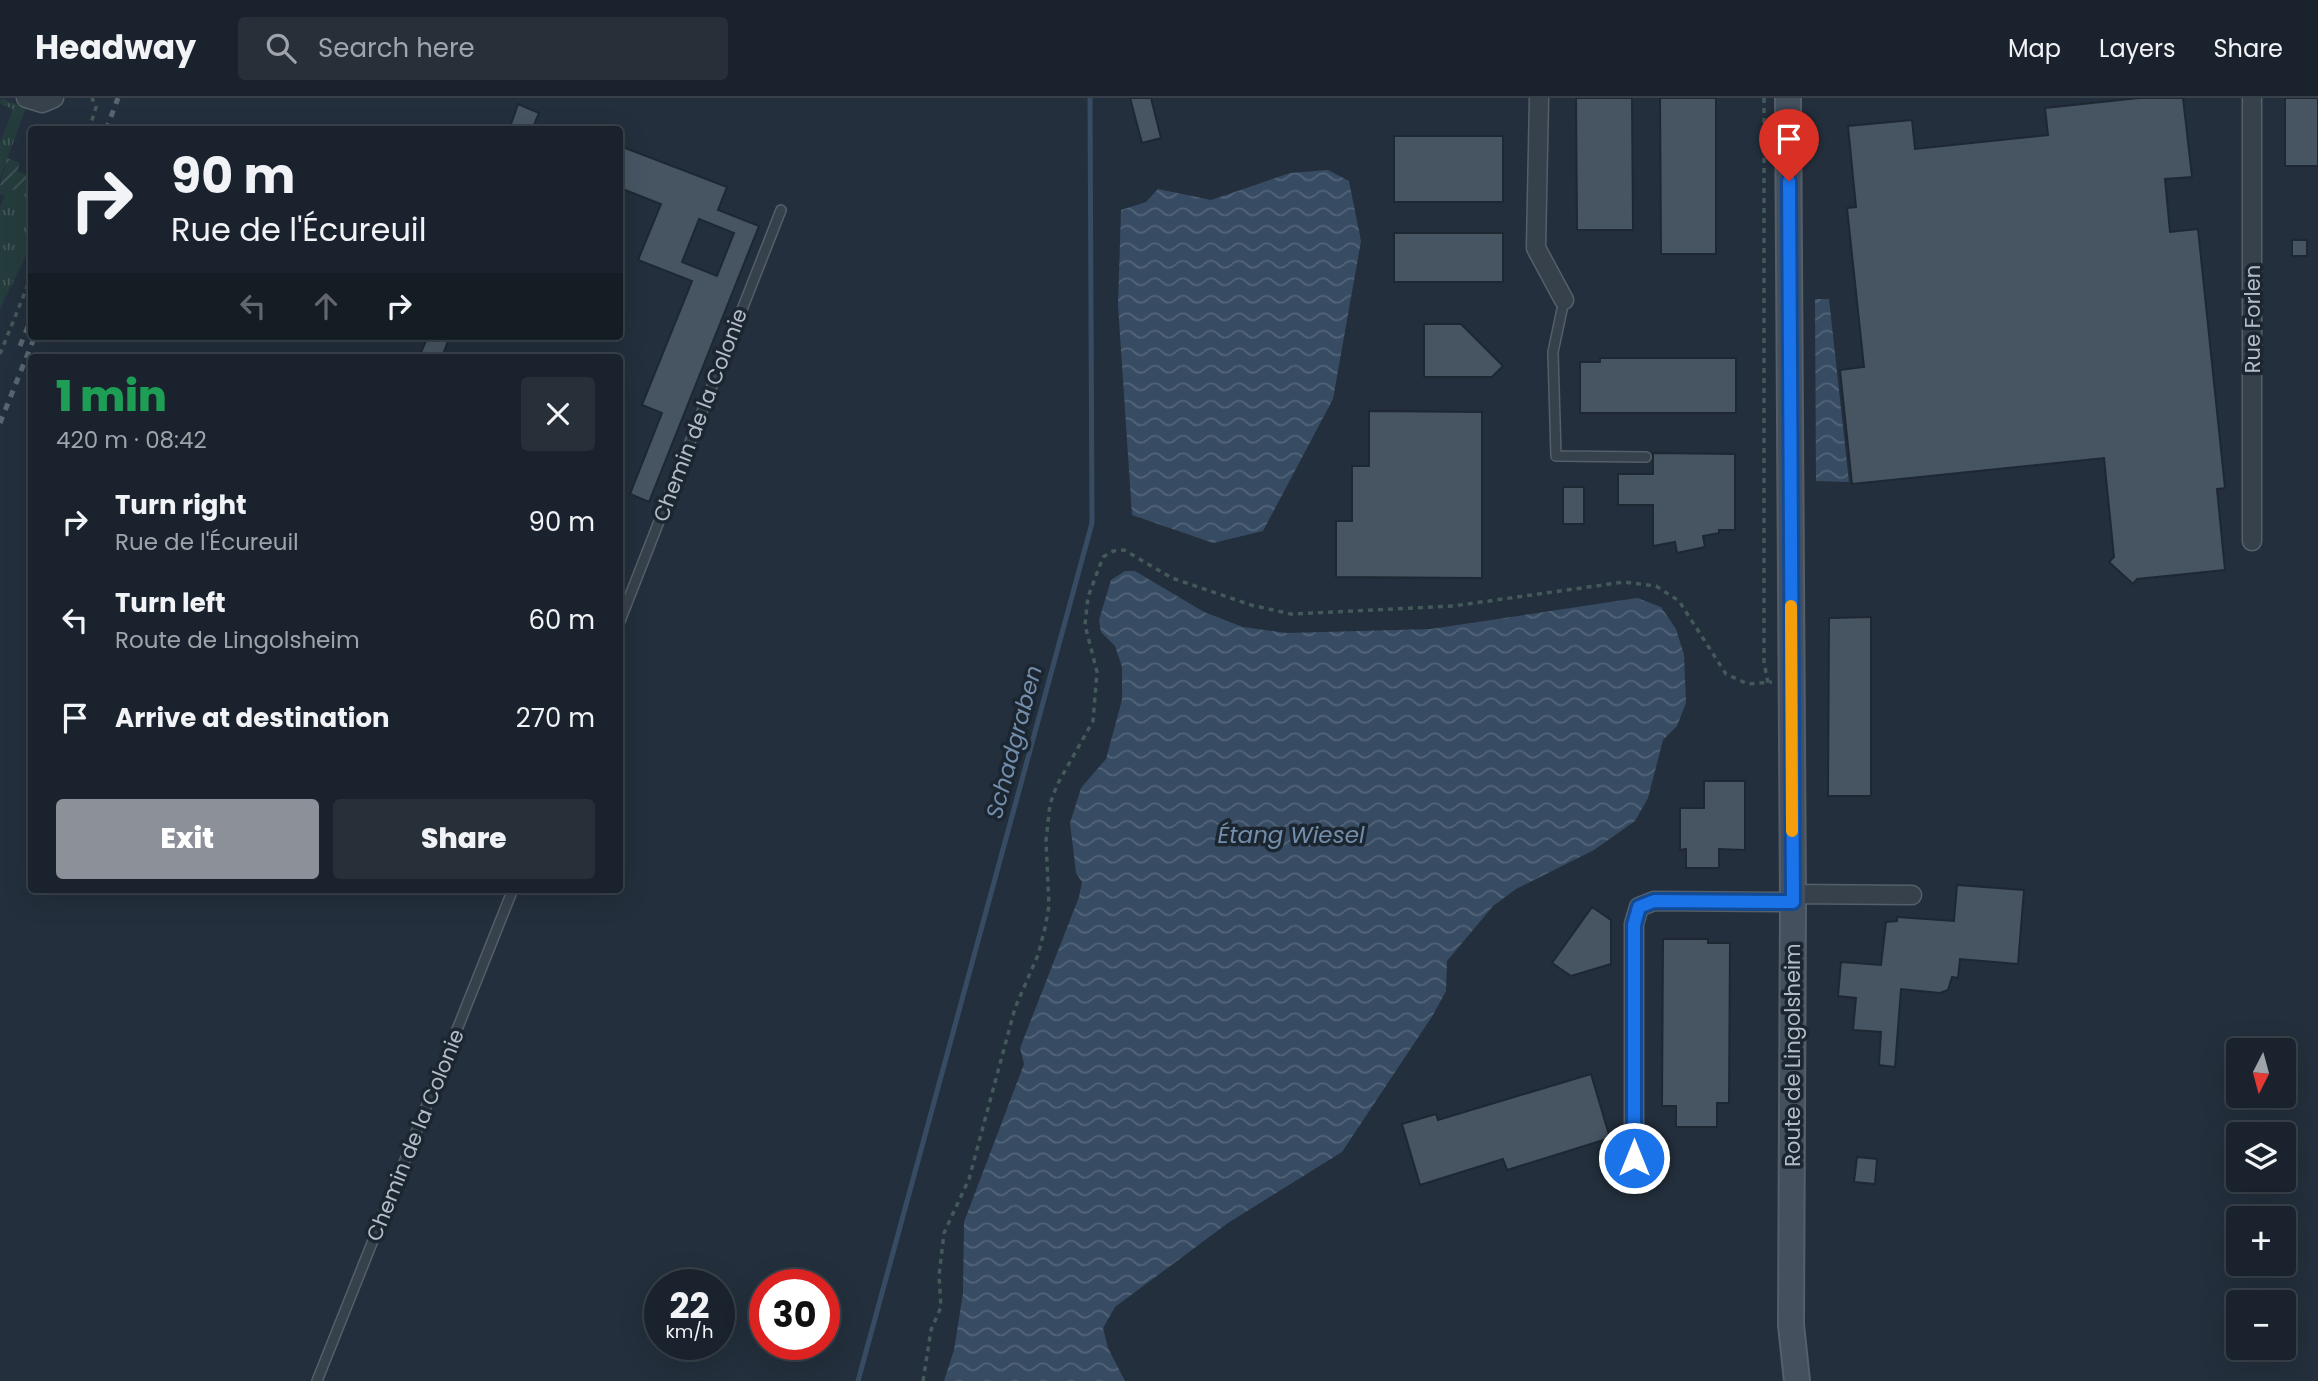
<!DOCTYPE html>
<meta charset="utf-8">
<style>
body{margin:0;font-family:Poppins,sans-serif;background:#272f39;color:#f1f3f6;height:100vh;display:flex;flex-direction:column;font-size:26px;white-space:nowrap}
*{box-sizing:border-box;margin:0}
p{font-size:23px;color:#9fa4aa}
.icon{flex:none;width:38px;height:38px;fill:none;stroke:currentColor;stroke-width:2;stroke-linecap:round;stroke-linejoin:round}
.map{position:relative;flex:1;overflow:hidden}
.sheet{position:absolute;left:28px;top:256px;width:595px;height:539px;display:flex;flex-direction:column;background:#1a232d;border-radius:7px;box-shadow:0 7px 28px #0002,0 0 0 2px #384049}
.sheet>*{flex:none}
.guide{position:absolute;left:28px;top:28px;width:595px;height:214px;border-radius:7px;box-shadow:0 7px 28px #0002,0 0 0 2px #384049;background:#1a232d;color:#f1f3f6;overflow:hidden}
.needle{width:46px;rotate:186deg}
.tools{position:absolute;left:2226px;top:940px;display:grid;gap:14px}
.tools a{display:grid;place-items:center;width:70px;height:70px;border-radius:7px;background:#1a232d;box-shadow:0 7px 28px #0002,0 0 0 2px #384049;font-size:35px}
.speed{position:absolute;left:644px;top:1171px;display:flex;gap:14px;font-size:35px;font-weight:700;text-align:center}
.speed>*{display:grid;place-content:center;width:91px;height:91px;border-radius:50%;background:#1a232d;box-shadow:0 7px 28px #0002,0 0 0 2px #384049;line-height:1}
.speed small{font-size:18px;font-weight:400}
.speed .limit{border:10px solid #d22;background:#fff;color:#111}
.pin{position:absolute;display:grid;place-items:center;width:60px;height:60px;color:#fff;margin:-72px -30px;border-radius:50% 50% 50% 0;rotate:-45deg;box-shadow:0 0 7px #0007}
.pin .icon{rotate:45deg}
.me{position:absolute;width:77px;margin:-38px;rotate:0deg;stroke-linejoin:round;filter:drop-shadow(0 0 5px #0008)}
.turn{display:flex;align-items:center;gap:24px;height:147px;padding:0 28px;font-size:32px}
.turn .icon{width:91px;height:91px;stroke-width:2.5}
.turn b{display:block;font-size:49px;line-height:60px}
.lanes{display:flex;align-items:center;height:66px;padding:0 28px;background:#0003;justify-content:center;gap:35px;direction:ltr}
.lanes .off{opacity:.35}
.round{display:grid;place-items:center;flex:none;width:74px;height:74px;border-radius:7px;background:#272f39}
.summary{display:flex;align-items:center;justify-content:space-between;height:119px;padding:0 28px}
h1{font-size:42px;font-weight:800;line-height:52px;color:#1e9e55}
.primary-button{display:flex;gap:14px;margin-top:auto;padding:14px 28px}
.primary-button a{flex:1;height:80px;border-radius:7px;background:#8c9099;color:#fff;font-size:28px;font-weight:800;line-height:80px;text-align:center}
.primary-button a+a{background:#272f39;color:#f1f3f6}
ul{padding:0;list-style:none}
li{display:flex;align-items:center;gap:21px;height:98px;padding:0 28px}
li div{flex:1}
li b{display:block;font-size:26px}
li em{font-style:normal}
header{display:flex;align-items:center;gap:42px;box-sizing:border-box;height:98px;padding:0 35px;background:#1a232d;border-bottom:2px solid #384049}
header strong{font-size:33px}
nav{display:flex;gap:38px;margin-inline-start:auto;font-size:24px}
.search{width:490px;height:63px;background:#272f39;display:flex;align-items:center;gap:18px;box-sizing:border-box;padding:0 24px;border-radius:7px;color:#9fa4aa;font-size:26px}
.map>svg:first-child{display:block}
</style>
<header>
<strong>Headway</strong>
<div class="search"><svg class="icon" aria-label="search" viewBox="0 0 24 24"><circle cx="10" cy="10" r="6"/><path d="M15 15l6 6"/></svg>Search here</div>
<nav><a>Map</a><a>Layers</a><a>Share</a></nav>
</header>
<div class="map">
<svg width="2318" height="1283" viewBox="0 0 2318 1283">
<defs>
<pattern id="grass-tufts" width="24" height="20" patternUnits="userSpaceOnUse" patternTransform="scale(1.75)"><rect width="24" height="20" fill="#253c3d"/><path d="M3 7l-1-3M5 7V3M7 7l1-3M15 17l-1-3M17 17v-4M19 17l1-3" fill="none" stroke="#425658"/></pattern>
<pattern id="garden-furrows" width="10" height="10" patternUnits="userSpaceOnUse" patternTransform="scale(1.75)"><rect width="10" height="10" fill="#253c3d"/><path d="M-1 1l2-2M0 10L10 0M9 11l2-2" fill="none" stroke="#425658"/></pattern>
<pattern id="water-waves" width="16" height="10" patternUnits="userSpaceOnUse" patternTransform="scale(1.75)"><rect width="16" height="10" fill="#374c63"/><path d="M0 5q4-4 8 0t8 0" fill="none" stroke="#526478"/></pattern>
</defs>
<rect width="100%" height="100%" fill="#232f3c"/>
<path fill="url(#grass-tufts)" d="M1,0L26,10L0,80V45L13,11L0,6Z
M0,87L32,98L31,147L0,211V109L5,98L0,96Z"/>
<path fill="url(#garden-furrows)" d="M7,60L20,65L17,73L28,77L31,68V98L0,87Z"/>
<path fill="url(#water-waves)" d="M1328,72L1349,83L1361,143L1333,301L1263,433L1213,445L1132,417L1118,207L1121,112L1146,104L1158,91L1211,102L1290,75Z
M1815,201H1829L1849,384L1816,383Z
M1125,473H1135L1204,514L1243,529L1287,535L1431,531L1637,500L1661,509L1676,531L1684,557L1686,605L1677,628L1663,642L1648,700L1635,723L1594,752L1516,791L1493,808L1447,863L1446,893L1433,917L1342,1054L1228,1125L1115,1209L1103,1230L1108,1250L1125,1283H944L954,1252L963,1195L964,1124L1024,966L1020,950L1079,799L1082,784L1076,775L1070,725L1081,690L1106,661L1122,602V569L1115,548L1101,534L1099,522L1111,482Z"/>
<g fill="none" stroke-linecap="round" stroke-linejoin="round">
<path stroke="#374c63" stroke-width="5" d="M858,1283L1092,425L1090,0"/>
</g>
<path fill="#475563" stroke="#1e2833" stroke-width="2" fill-rule="evenodd" d="M1130,0H1151L1161,40L1142,45Z
M1576,0H1632L1633,132H1577Z
M1660,0H1716V156H1661Z
M2139,0H2183L2192,79L2165,81L2170,134L2198,131L2225,390L2217,391L2225,472L2137,481L2133,486L2109,464L2114,459L2104,360L1852,386L1840,272L1864,269L1847,110L1856,109L1848,28L1912,22L1915,51L2048,37L2045,10Z
M2285,0H2318V68H2285Z
M518,6L539,15L532,32H509Z
M1394,38H1503V104H1394Z
M620,48L727,89L718,112L759,128L649,404L630,396L662,315L642,307L692,183L638,162L661,106L620,90ZM699,121L734,135L717,178L682,164Z
M1394,135H1503V184H1394Z
M2292,142H2307V158H2292Z
M1424,226H1461L1503,268L1492,279H1424Z
M428,238H450L442,259H419Z
M1600,260H1736V315H1580V264H1600Z
M1369,313L1482,314V480L1336,479V423H1352V368H1369Z
M1653,355L1735,356V432H1719V435L1703,438L1705,449L1677,455L1675,444L1653,448V407H1618V376H1653Z
M1563,389H1584V426H1563Z
M1871,519V698H1828L1829,520Z
M1704,683H1745V752L1719,751V770H1686V751L1680,752V710H1704Z
M1957,787L2024,792L2018,866L1960,861L1958,880L1952,879L1948,892L1940,895L1901,891L1895,969L1879,967L1881,934L1853,932L1856,900L1838,898L1841,864L1881,867L1886,824L1897,823V819L1954,823Z
M1592,809L1611,822V866L1571,878L1552,865Z
M1663,841H1708V845H1730L1729,1005H1717V1029H1676V1008H1662Z
M1591,976L1610,1040L1507,1072L1503,1061L1420,1087L1402,1026L1436,1016L1438,1022Z
M1857,1059L1877,1061L1875,1086L1854,1084Z"/>
<g fill="none" stroke-linecap="round" stroke-linejoin="round">
<g stroke="#555f6a" stroke-width="12">
<path id="service" d="M1564,202L1553,254L1556,358L1646,359
M620,523L781,112
M317,1283L513,791"/>
</g>
<g stroke="#555f6a" stroke-width="21">
<path id="minor" d="M26,0L42,5L54,0
M1539,0L1536,150L1564,202
M2252,443V0
M1793,796L1912,797
M1634,1060V826L1639,809L1654,803L1793,804"/>
</g>
<g stroke="#555f6a" stroke-width="28">
<path id="secondary" d="M1788,0L1793,804L1791,1227L1797,1283"/>
</g>
<path stroke="#43595a" stroke-width="3.5" stroke-dasharray="5 5" stroke-linecap="butt" d="M1764,0V564L1768,585
M89,32L96,9L92,0
M0,256L32,177
M923,1283L931,1232L941,1209L939,1178L944,1135L969,1081L1015,910L1038,857L1045,830L1049,808L1046,743L1050,706L1057,687L1093,623L1097,574L1085,527L1088,499L1103,459L1113,453L1124,452L1172,480L1251,507L1291,516L1453,508L1624,484L1656,488L1679,503L1726,576L1748,586L1772,584"/>
<use href="#service" stroke="#37414c" stroke-width="9"/>
<use href="#minor" stroke="#37414c" stroke-width="18"/>
<use href="#secondary" stroke="#45505f" stroke-width="24"/>
<path stroke="#596573" stroke-width="5" stroke-dasharray="7 7" stroke-linecap="butt" d="M106,32L118,0
M20,248L32,219
M0,325L35,238"/>
</g>
<g fill="none" stroke-linecap="round" stroke-linejoin="round">
<g stroke="#114b97" stroke-width="18">
<path id="route" d="M1634,1060V827L1639,809L1654,803L1793,804L1789,83"/>
</g>
<use href="#route" stroke="#1a73e8" stroke-width="12"/>
<path stroke="#f59e0b" stroke-width="12" d="M1791,508L1792,733"/>
</g>
<g text-anchor="middle" dominant-baseline="central" stroke-width="7" stroke-linejoin="round" paint-order="stroke">
<g font-size="21" fill="#b3bcc8" stroke="#1c2631">
<text transform="translate(2252 221) rotate(-90)">Rue Forlen</text>
<text transform="translate(700 317) rotate(-69)">Chemin de la Colonie</text>
<text transform="translate(1792 957) rotate(-90)">Route de Lingolsheim</text>
<text transform="translate(415 1037) rotate(-68)">Chemin de la Colonie</text>
</g>
<g font-size="23" font-style="italic" fill="#738eaa" stroke="#1c2631">
<text transform="translate(1014 644) rotate(-75)">Schadgraben</text>
<text x="1291" y="737">Étang Wiesel</text>
</g>
</g>
</svg>
<div class="tools">
<a><svg class="needle" viewBox="-14 -14 28 28"><path d="M0-13l5 13h-10z" fill="#e53935"/><path d="M0 13l5-13h-10z" fill="#9fa4aa"/></svg></a>
<a><svg class="icon" aria-label="layers" viewBox="0 0 24 24"><path d="M12 4l9 5-9 5-9-5zM3 14l9 5 9-5"/></svg></a>
<a>+</a>
<a>−</a>
</div>
<div class="speed"><div>22<small>km/h</small></div><div class="limit">30</div></div>
<div class="pin" style="left:1789px;top:83px;background:#d93025"><svg class="icon" aria-label="arrive" viewBox="0 0 24 24"><path d="M6 21V4h12l-3 4 3 4H6"/></svg></div>
<svg class="me" style="left:1634px;top:1060px" viewBox="-20 -20 40 40"><circle r="17" fill="#1a73e8" stroke="#fff" stroke-width="3"/><path d="M0-11L8 9 0 5-8 9z" fill="#fff"/></svg>
<div class="guide">
<div class="turn"><svg class="icon" aria-label="right" viewBox="0 0 24 24"><path d="M7 20v-9h11M14 6l5 5-5 5"/></svg><div><b>90 m</b>Rue de l'Écureuil</div></div>
<div class="lanes"><svg class="icon off" aria-label="left" viewBox="0 0 24 24"><path d="M17 20v-9H6M10 6l-5 5 5 5"/></svg><svg class="icon off" aria-label="ahead" viewBox="0 0 24 24"><path d="M12 20V5M6 11l6-6 6 6"/></svg><svg class="icon" aria-label="right" viewBox="0 0 24 24"><path d="M7 20v-9h11M14 6l5 5-5 5"/></svg></div>
</div>
<section class="sheet">
<div class="summary"><div><h1>1 min</h1><p>420 m · 08:42</p></div><a class="round"><svg class="icon" aria-label="close" viewBox="0 0 24 24"><path d="M6 6l12 12M18 6L6 18"/></svg></a></div>
<ul>
<li><svg class="icon" aria-label="right" viewBox="0 0 24 24"><path d="M7 20v-9h11M14 6l5 5-5 5"/></svg><div><b>Turn right</b><p>Rue de l'Écureuil</p></div><em>90 m</em></li>
<li><svg class="icon" aria-label="left" viewBox="0 0 24 24"><path d="M17 20v-9H6M10 6l-5 5 5 5"/></svg><div><b>Turn left</b><p>Route de Lingolsheim</p></div><em>60 m</em></li>
<li><svg class="icon" aria-label="arrive" viewBox="0 0 24 24"><path d="M6 21V4h12l-3 4 3 4H6"/></svg><div><b>Arrive at destination</b></div><em>270 m</em></li>
</ul>
<div class="primary-button"><a>Exit</a><a>Share</a></div>
</section>
</div>
